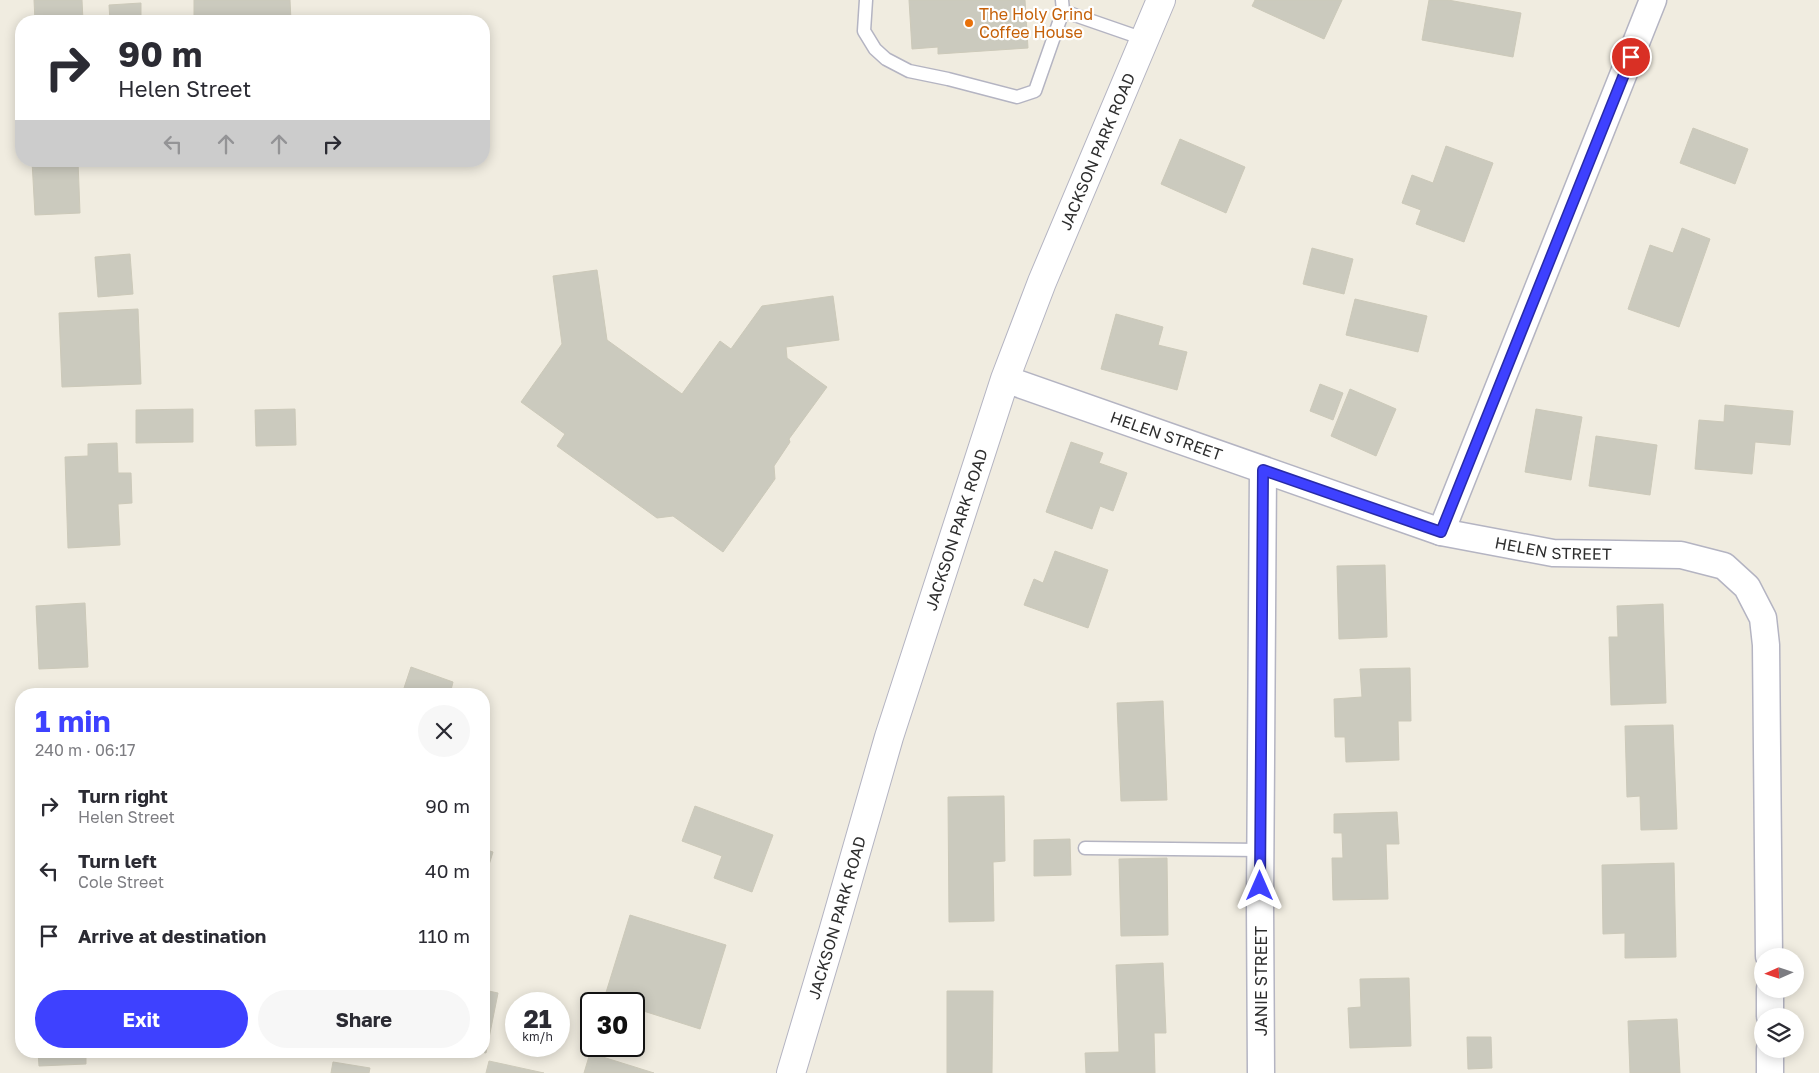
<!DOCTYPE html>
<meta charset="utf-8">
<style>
body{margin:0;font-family:"Golos Text",sans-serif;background:#f7f7f7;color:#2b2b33;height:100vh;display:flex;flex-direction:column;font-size:19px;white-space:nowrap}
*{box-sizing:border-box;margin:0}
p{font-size:16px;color:#7c7c81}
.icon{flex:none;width:28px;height:28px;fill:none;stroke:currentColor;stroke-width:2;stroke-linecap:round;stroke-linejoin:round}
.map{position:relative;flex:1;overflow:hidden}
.drawer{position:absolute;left:15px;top:688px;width:475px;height:370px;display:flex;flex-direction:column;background:#fff;border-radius:20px;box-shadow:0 2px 12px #0003}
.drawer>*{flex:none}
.top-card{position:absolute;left:15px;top:15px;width:475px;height:152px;border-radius:20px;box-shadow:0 2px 12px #0003;background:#fff;color:#2b2b33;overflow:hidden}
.needle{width:32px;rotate:267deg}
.fabs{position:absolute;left:1754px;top:948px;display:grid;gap:10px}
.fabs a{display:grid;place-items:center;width:50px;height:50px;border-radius:50%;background:#fff;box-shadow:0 2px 12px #0003;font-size:25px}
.speed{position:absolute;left:505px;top:992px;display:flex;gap:10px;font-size:25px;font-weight:700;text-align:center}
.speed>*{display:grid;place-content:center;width:65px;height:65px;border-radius:50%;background:#fff;box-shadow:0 2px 12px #0003;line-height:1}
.speed small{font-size:12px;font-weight:400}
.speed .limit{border:2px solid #111;border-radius:8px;background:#fff;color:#111}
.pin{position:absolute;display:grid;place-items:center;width:42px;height:42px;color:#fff;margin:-21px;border:2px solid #fff;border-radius:50%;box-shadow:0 1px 5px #0007}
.me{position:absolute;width:55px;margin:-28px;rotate:0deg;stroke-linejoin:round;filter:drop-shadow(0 0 4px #0008)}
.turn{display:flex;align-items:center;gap:18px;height:105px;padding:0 20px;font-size:22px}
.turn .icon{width:65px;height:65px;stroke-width:2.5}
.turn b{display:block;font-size:35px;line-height:42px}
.lanes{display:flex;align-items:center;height:48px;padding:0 20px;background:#0003;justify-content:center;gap:25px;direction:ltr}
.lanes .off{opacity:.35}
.round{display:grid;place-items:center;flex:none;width:52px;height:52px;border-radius:26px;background:#f7f7f7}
.summary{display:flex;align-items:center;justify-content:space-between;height:85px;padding:0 20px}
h1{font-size:30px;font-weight:700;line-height:38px;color:#3e41ff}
.cta{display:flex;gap:10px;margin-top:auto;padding:10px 20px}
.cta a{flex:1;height:58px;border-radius:30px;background:#3e41ff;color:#fff;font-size:20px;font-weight:700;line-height:58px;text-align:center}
.cta a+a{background:#f7f7f7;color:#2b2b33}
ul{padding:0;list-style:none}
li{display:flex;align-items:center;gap:15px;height:65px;padding:0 20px}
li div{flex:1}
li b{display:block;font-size:19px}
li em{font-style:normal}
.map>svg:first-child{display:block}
</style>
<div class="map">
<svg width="1819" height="1073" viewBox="0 0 1819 1073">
<rect width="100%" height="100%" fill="#f0ece0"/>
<path fill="#cbcabe" stroke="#ccc9b9" d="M34,0H82L83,21H35Z
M194,0H290L291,21H194Z
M909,0H1025L1028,48L938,54V47L912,49Z
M1255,0H1342L1324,39L1252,6Z
M1429,0H1448L1521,13L1513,57L1422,40Z
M141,3V21H110L109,5Z
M1693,128L1748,149L1735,184L1680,163Z
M1180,139L1245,167L1226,213L1161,184Z
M1446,146L1493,163L1464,242L1416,224L1421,210L1402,203L1412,175L1433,183Z
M32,161H78L80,213L35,215Z
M1682,228L1710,239L1679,327L1628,309L1650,245L1673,253Z
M1312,248L1353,259L1344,294L1303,284Z
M130,254L133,294L98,297L95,257Z
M597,270L607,340L682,394L720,341L731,349L762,306L833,296L839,340L786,347L787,358L827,387L789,439L790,442L774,466L775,479L723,552L673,516L657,518L557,446L565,434L521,402L562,344L553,276Z
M1355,299L1427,316L1418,352L1346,335Z
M138,309L141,384L62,387L59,313Z
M1116,314L1163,327L1158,345L1187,352L1177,390L1101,369Z
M1320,384L1343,393L1333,420L1310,411Z
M1350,389L1396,409L1376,456L1331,436Z
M1725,405L1793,411L1790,445L1755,442L1752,474L1695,469L1699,420L1724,422Z
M193,409V442L136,443V410Z
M295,409L296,445L256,446L255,410Z
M1536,409L1582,417L1571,480L1525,472Z
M1596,436L1657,445L1650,495L1589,486Z
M1071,442L1103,453L1099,463L1127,473L1113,511L1100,506L1092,529L1046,512Z
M117,443L118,473H131L132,503L118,504L120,545L68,548L65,457L88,456V444Z
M1055,551L1108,570L1088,628L1024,605L1034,579L1043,583Z
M1385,565L1387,637L1339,639L1337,566Z
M85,603L88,667L39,669L36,606Z
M1663,604L1666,703L1611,705L1609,637H1618L1617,606Z
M411,667L453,682L450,694H402Z
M1410,668L1411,721H1398L1399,760L1346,762L1345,737H1335L1334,699L1362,697L1360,669Z
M1163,701L1167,800L1121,801L1117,703Z
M1673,725L1677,829L1641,830L1640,796L1627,797L1625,726Z
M1004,796L1005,861L993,862L994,921L949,922L948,797Z
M695,806L773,835L752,892L714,878L722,856L682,841Z
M1397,812L1399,844H1386L1388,899L1333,900L1332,858H1343L1342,833H1334V814Z
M1070,839L1071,875L1034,876V840Z
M484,849L493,852L484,881Z
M1167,858L1168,935L1121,936L1119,859Z
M1674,863L1676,957L1625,958V933L1603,934L1602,865Z
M630,915L726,945L700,1029L634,1008V1004H619L604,999Z
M1163,963L1166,1033H1154L1155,1073H1086L1085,1053L1119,1052L1116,965Z
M1409,978L1411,1046L1350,1048L1348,1008L1361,1007L1360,979Z
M484,990L498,993L486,1053L476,1051H484Z
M947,991H993L992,1073H947Z
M1677,1019L1680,1073H1630L1628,1021Z
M1467,1037H1491L1492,1068L1468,1069Z
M38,1051H86V1064L39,1066Z
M590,1053L654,1073H584Z
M489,1061L544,1073H486Z
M333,1062L370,1068L369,1073H331Z"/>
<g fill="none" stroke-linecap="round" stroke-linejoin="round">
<g stroke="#b4b4c2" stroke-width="15">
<path id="lane" d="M866,0L864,31L875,49L886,59L909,71L948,79L1017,97L1035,91L1063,11L1062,0
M1063,11L1144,39
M1085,848L1260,850"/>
</g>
<g stroke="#b4b4c2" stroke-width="29">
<g id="street">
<path id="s1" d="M1005,379L1441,532L1553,553L1681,555L1724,566L1747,587L1763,618L1766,645L1769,956"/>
<path d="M1441,532L1653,0"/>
<path d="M1770,989V1016"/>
<path d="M1770,1049V1073"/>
<path d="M1261,1073L1260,903L1263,470"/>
</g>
</g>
<g stroke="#b4b4c2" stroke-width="30">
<g id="secondary">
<path id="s2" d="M791,1073L833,932L889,737L1005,379L1042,282L1161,0"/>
</g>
</g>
<use href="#lane" stroke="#fff" stroke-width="12"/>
<use href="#street" stroke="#fff" stroke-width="26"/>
<use href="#secondary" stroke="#fff" stroke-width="28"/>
</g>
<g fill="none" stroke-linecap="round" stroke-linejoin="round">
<g stroke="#282aa6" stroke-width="12">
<path id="route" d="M1260,886L1263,470L1441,532L1631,57"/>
</g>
<use href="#route" stroke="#3e41ff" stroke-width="9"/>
</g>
<circle fill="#e8710a" stroke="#fff" stroke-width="2" cx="969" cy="23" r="5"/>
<g text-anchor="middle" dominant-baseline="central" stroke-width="4.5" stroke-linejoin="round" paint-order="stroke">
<g font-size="16" fill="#c56008" stroke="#fff" text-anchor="start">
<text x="979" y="14">The Holy Grind<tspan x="979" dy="18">Coffee House</tspan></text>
</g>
<g font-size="16" fill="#2e2e2e" stroke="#fff">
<text stroke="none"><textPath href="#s2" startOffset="972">JACKSON PARK ROAD</textPath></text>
<text stroke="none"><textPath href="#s1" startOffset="171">HELEN STREET</textPath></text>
<text stroke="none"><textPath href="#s2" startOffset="568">JACKSON PARK ROAD</textPath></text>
<text stroke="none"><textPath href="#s1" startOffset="576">HELEN STREET</textPath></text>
<text stroke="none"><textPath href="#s2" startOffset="162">JACKSON PARK ROAD</textPath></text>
<text transform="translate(1261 981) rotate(-90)">JANIE STREET</text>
</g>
</g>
</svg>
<div class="fabs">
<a><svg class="needle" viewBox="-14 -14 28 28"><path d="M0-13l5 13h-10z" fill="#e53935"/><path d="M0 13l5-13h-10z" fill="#7c7c81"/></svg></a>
<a><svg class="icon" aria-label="layers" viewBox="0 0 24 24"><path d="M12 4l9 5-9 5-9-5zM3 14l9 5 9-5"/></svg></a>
</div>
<div class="speed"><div>21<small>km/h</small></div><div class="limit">30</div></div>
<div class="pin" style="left:1631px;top:57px;background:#d93025"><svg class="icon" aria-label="arrive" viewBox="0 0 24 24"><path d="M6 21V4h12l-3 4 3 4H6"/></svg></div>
<svg class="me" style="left:1260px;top:886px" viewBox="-20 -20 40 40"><path d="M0-17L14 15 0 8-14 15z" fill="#3e41ff" stroke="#fff" stroke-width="4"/></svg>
<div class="top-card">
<div class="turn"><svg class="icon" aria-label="right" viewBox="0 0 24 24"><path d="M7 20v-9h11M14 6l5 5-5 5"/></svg><div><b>90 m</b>Helen Street</div></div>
<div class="lanes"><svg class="icon off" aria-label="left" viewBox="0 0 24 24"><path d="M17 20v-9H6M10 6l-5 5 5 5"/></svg><svg class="icon off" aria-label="ahead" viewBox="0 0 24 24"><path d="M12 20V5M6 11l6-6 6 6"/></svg><svg class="icon off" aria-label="ahead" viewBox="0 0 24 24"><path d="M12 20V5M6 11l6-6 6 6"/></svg><svg class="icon" aria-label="right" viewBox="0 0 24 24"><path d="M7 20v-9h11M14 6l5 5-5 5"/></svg></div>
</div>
<section class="drawer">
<div class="summary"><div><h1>1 min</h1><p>240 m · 06:17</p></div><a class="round"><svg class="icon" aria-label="close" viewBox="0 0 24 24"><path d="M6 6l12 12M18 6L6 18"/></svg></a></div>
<ul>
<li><svg class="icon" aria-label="right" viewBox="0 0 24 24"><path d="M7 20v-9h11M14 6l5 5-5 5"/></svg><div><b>Turn right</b><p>Helen Street</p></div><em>90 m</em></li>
<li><svg class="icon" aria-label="left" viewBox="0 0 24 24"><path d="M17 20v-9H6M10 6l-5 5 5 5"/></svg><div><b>Turn left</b><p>Cole Street</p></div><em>40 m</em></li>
<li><svg class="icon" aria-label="arrive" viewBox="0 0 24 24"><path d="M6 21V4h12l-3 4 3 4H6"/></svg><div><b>Arrive at destination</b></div><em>110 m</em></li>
</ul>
<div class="cta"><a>Exit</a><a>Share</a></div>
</section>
</div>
